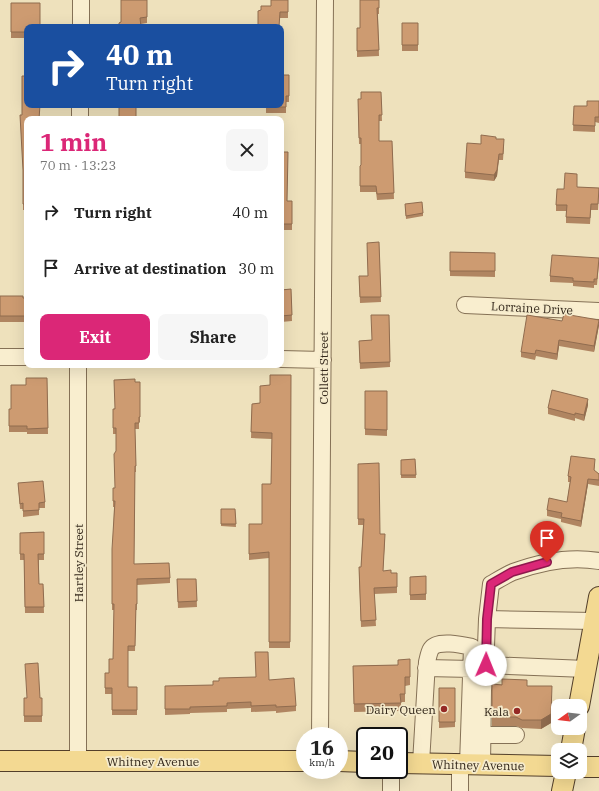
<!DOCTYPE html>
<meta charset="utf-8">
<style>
body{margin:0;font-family:"IBM Plex Serif",serif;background:#f6f6f6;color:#222;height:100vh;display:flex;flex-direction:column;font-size:15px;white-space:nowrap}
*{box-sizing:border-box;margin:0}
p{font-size:13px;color:#767676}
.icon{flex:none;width:22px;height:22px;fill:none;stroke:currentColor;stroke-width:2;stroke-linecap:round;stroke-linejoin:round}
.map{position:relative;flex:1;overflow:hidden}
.sheet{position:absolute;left:24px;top:116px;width:260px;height:252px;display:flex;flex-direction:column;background:#fff;border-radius:8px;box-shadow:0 4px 16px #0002}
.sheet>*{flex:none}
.banner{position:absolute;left:24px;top:24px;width:260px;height:84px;border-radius:8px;box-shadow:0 4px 16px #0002;background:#1a4fa0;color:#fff;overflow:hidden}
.needle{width:26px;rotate:255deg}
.tools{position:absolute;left:551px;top:699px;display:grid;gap:8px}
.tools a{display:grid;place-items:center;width:36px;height:36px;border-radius:8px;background:#fff;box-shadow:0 4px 16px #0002;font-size:20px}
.speed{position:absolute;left:296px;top:727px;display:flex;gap:8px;font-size:20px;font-weight:700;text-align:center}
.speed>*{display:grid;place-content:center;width:52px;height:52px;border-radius:50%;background:#fff;box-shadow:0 4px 16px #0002;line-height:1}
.speed small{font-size:10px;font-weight:400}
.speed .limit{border:2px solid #111;border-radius:6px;background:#fff;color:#111}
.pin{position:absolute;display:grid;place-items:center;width:34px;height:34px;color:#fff;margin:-41px -17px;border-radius:50% 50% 50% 0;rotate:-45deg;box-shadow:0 0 4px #0007}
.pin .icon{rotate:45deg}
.me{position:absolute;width:44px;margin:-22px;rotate:1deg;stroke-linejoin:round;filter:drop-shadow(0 0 3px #0008)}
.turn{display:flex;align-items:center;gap:14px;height:84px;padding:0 16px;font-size:18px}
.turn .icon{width:52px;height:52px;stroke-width:2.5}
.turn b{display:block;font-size:28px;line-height:34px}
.round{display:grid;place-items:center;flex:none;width:42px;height:42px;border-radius:8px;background:#f6f6f6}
.summary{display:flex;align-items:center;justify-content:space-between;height:68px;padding:0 16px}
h1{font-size:24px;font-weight:800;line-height:30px;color:#db2777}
.primary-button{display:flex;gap:8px;margin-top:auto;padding:8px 16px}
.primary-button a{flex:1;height:46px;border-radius:8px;background:#db2777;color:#fff;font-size:16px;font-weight:800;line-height:46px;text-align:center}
.primary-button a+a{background:#f6f6f6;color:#222}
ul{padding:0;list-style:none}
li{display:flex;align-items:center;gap:12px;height:56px;padding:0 16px}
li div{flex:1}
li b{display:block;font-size:15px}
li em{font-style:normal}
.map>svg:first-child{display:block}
</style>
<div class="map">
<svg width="599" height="791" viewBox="0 0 599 791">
<rect width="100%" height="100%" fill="#eee1bc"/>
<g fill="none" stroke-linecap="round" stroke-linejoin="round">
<g stroke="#857156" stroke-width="18">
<path id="minor" d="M81,27V0
M80,119V105
M465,305L599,311
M0,357H27
M281,359L323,360
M487,619L491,584C498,580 506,575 513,572C540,562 571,556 599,561
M486,665L586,669
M426,668L472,669
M483,735H516
M320,736L325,0
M78,761V365
M421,763L427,662C428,658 429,652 431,649C437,639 463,645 472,647L468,764
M460,765V791
M482,765L483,690L485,674L487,619L594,621
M391,791V770"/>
</g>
<g stroke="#533f2a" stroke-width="22">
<path id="major" d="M579,706L599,597
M571,750L575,728
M0,761H305
M339,761L365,762
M399,763L558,766
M580,767H599
M562,791L566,772"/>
</g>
<use href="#minor" stroke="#f9eecf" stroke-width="16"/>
<use href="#major" stroke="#f3d992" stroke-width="20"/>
</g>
<path fill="#b08561" d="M147,0V23L141,24V27H119V23L121,22Z
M288,0V18H280L261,10L271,6Z
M379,0V14H378L379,56L357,57V28H360Z
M11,3H40V27H27V38H11Z
M402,23H418V51H402Z
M289,75V102H286V113H266V105Z
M381,92L382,121H379V141H392L394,199L377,200L376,192H360V166L361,165V144H359L358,99H361Z
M599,101V123L595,122V132L573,131L574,106H587Z
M27,119V210H23V175Z
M496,139L504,145L503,160H499L497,176L494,181L465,178V172L481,144Z
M281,152L287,201H292V230H281Z
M577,187L599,188L598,210H591L590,224L566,223V211H556V205L564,189Z
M405,204L423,213V216L406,219Z
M379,242L381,302L360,303L359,276H368Z
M450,252L495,253V277L450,276Z
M599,263L597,285H594V288L573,286V283L550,282V276Z
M291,289L292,321L281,322V290Z
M0,296L27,298V322H0Z
M389,315L390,367L360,369L359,341L372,340Z
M562,321L599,325L594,352L559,346L557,360L536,356L535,360L521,357V352Z
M291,375L290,648H269V558L249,560V524H262L271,484L272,439L251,438L252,404L260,403L270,385Z
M47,378L48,434H27V432H9V409H11L26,385Z
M135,382H140V422H139V429H135V432L136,472H135L134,564L170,578V583L137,585V610H136L135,651H128V687H137V715H112V694H105V673H109L113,659L114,610H112V591L114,507H113V488H115L116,451V434H113V409H114Z
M365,391H387V436L365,435Z
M588,405L584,421L575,418V421L548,414V408Z
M415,459L416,478H401V460Z
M358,464L380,534L385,540L383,571L391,573H397V593L374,594L376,626L361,627L359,573L361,567L363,525H358Z
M595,464L594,471L599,474V486L588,484L581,527L561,522V519L547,516V510L567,502L570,482H568V476Z
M18,483L45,502V508H39V515L23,517V509H20Z
M221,509H235L236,527L221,526Z
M44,532V560H39V584H43L44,613H25L24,560H20V533Z
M426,576V600H410V577Z
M177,579H196L197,607L178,608Z
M410,659V685L405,686V702H401V711L354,712L353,666L398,665Z
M269,680L296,706V711L276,713V711L251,712V708L227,709V712L190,713V714L165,715V686L213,685Z
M492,684L527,686L551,723L541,729L522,728L516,726H492Z
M439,688H455V727L439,728Z
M24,698H42V722H24Z"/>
<path fill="#906c4f" d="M499,154L497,176L494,181V175Z
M599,320V325L594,352V346Z
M559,340V346L557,360V354Z
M588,399V405L584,421V415Z
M588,479V484L581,527V521Z
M552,695L551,723L541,729V720Z"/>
<path fill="#cd9b71" stroke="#906c4f" d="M121,0H147V17L140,18L141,27H119V23L121,22Z
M271,0H288V12H280L279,27H258V11L261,10V6H271Z
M360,0H379V8H377L379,50L357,51V28H360Z
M11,3H40V25H34V27H27V32H11Z
M402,23H418V45H402Z
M281,75H289V96H286V107H266V105H281Z
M22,76H27V105H40L39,119H27V204H23V170L20,115H22Z
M361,92H381L382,115H379V141H392L394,193L377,194L376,186H360V166L361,165V138H359L358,99H361Z
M587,101H599V117H595V126L573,125L574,106H587Z
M119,105H136V119H119Z
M481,135L496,137V139H504L503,154H499L497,170L494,175L465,172L467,143L481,144Z
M281,152H288L287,201H292V224H281Z
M565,173L577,174V187L599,188L598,204H591L590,218L566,217L567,205H556L557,189H564Z
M422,202L423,213L406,216L405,204Z
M379,242L381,297H360L359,276H368L367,243Z
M450,252L495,253V271H450Z
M552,255L599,258L597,279H594V282L573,281V278L550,276Z
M291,289L292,315L281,316V290Z
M0,296H23V298H27V316H0Z
M564,314L599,320L594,346L559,340L557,354L536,350L535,354L521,352L527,315L562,321Z
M371,315H389L390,362L360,363L359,341L372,340Z
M270,375H291L290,642H269V552L249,554V524H262V484H271L272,433L251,432L252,404L260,403V386L270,385Z
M26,378H47L48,428L27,429V426H9V409H11V385H26Z
M135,379V382H140V417H139V423H135V428L136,466H135L134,564L169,563L170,578L137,579V604H136L135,646H128V687H137V710H112V688H105V673H109V659H113L114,604H112V549L115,501H113V488H115L114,454L116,451V428H113V409H115L114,380Z
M552,390L588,399L584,415L575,413V415L548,408Z
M365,391H387V430L365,429Z
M571,456L595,459L594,470L599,474V480L588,479L581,521L561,517L562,513L547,510L549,498L567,502L571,477L568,476Z
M415,459L416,475H401V460Z
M379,463L380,534H385L383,571L391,570V573H397V587L374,588L376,620L361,621L359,567H361L364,519H358V464Z
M43,481L45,502L39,503V510L23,511V503L20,504L18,483Z
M221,509H235L236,524H221Z
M44,532V554H38L39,584H43L44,607H25L24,554H20V533Z
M426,576V594L410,595V577Z
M177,579H196L197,601L178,602Z
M255,652H268L269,680L294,678L296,706L276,707V705L251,706V702L227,703V706L190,707V709H165V686L213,685V681H219V678L256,677Z
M410,659V677H405V694H400L401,703L354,704L353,666L398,665V660Z
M38,663L40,698H42V716H24V698H27L25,664Z
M502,679L527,680V686H552L551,714L541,720H522L516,717H492V684L502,685Z
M439,688H455V722H439Z"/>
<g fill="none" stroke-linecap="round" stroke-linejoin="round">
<g stroke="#8e194d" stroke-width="10">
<path id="route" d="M486,665L487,619L491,584L512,572L547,562"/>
</g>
<use href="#route" stroke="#db2777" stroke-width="7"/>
</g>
<g fill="#952925" stroke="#f5ebcc" stroke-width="1.5">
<circle cx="444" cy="709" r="4"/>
<circle cx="517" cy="711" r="4"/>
</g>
<g text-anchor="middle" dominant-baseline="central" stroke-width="3.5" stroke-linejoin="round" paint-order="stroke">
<g font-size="12" fill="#34281b" stroke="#f5ebcc">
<text transform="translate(532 308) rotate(3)">Lorraine Drive</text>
<text transform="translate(323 368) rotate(-90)">Collett Street</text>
<text transform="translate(78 563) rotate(-90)">Hartley Street</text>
<text x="153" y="761">Whitney Avenue</text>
<text transform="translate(478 765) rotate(1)">Whitney Avenue</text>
</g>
<g font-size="12" fill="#34281b" stroke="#f5ebcc" text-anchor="end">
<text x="436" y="709">Dairy Queen</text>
<text x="509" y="711">Kala</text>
</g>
</g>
</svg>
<div class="tools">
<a><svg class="needle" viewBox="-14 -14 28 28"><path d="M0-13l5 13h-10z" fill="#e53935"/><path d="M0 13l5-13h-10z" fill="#767676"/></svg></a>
<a><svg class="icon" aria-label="layers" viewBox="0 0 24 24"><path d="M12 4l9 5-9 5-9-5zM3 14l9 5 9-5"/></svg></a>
</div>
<div class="speed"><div>16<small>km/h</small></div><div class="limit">20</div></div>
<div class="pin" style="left:547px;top:562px;background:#d93025"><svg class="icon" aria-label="arrive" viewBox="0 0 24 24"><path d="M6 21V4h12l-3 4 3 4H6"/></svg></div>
<svg class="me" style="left:486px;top:665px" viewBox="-20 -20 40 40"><circle r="19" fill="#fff"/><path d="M0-13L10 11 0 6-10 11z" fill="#db2777"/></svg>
<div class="banner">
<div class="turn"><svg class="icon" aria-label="right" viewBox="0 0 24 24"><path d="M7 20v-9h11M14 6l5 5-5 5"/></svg><div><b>40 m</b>Turn right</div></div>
</div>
<section class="sheet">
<div class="summary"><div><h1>1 min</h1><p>70 m · 13:23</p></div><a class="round"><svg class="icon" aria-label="close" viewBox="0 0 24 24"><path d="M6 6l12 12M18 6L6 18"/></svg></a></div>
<ul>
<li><svg class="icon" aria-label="right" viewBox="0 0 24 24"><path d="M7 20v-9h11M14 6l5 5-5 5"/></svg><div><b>Turn right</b></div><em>40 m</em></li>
<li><svg class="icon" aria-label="arrive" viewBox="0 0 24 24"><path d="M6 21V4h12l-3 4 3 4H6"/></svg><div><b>Arrive at destination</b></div><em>30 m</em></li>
</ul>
<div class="primary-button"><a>Exit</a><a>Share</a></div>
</section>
</div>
